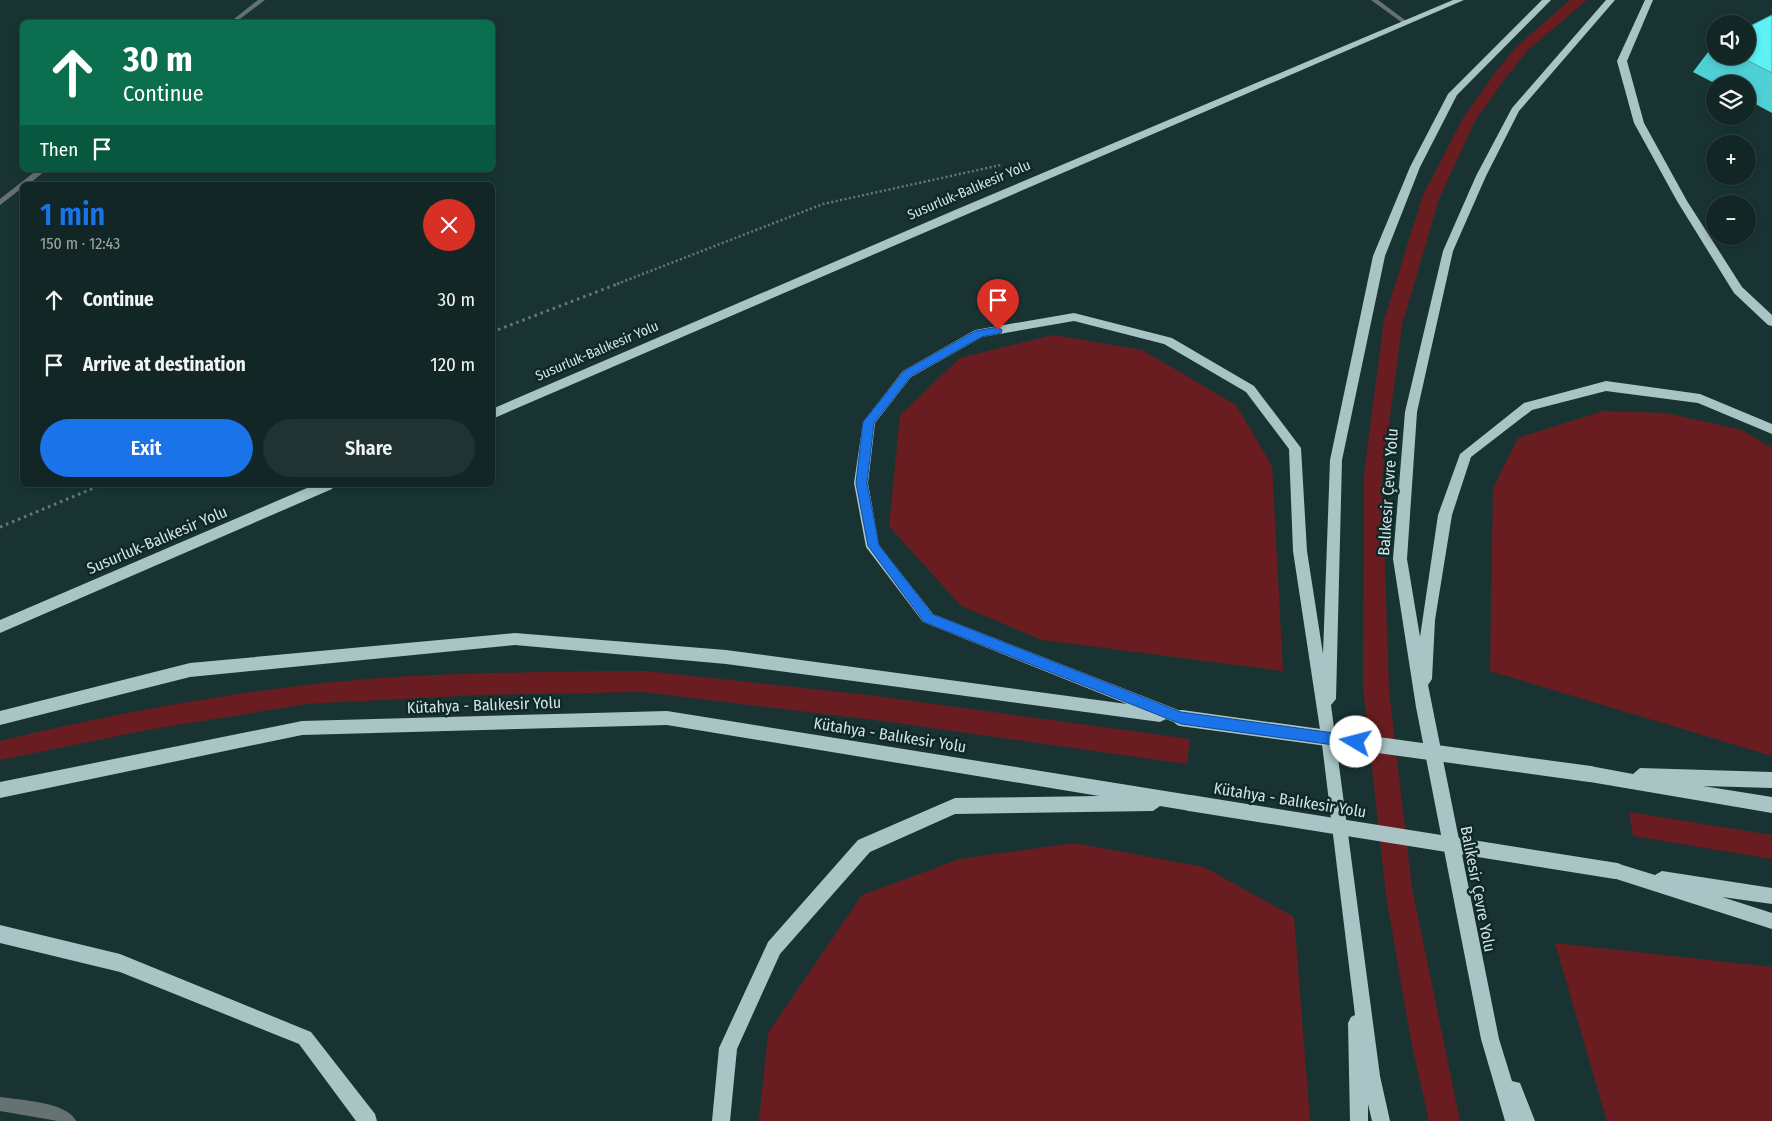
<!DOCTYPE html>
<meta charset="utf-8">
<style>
body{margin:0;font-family:"Fira Sans Condensed",sans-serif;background:#203232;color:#f1f3f6;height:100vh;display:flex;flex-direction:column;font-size:19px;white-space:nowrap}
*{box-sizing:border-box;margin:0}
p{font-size:16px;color:#9da5a7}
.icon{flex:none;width:28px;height:28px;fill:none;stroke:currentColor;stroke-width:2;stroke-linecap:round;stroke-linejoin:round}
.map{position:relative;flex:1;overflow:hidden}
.sheet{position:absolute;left:20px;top:182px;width:475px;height:305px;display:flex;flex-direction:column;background:#132626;border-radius:8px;box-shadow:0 2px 8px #0003,0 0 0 1px #324343}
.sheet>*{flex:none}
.guide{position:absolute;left:20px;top:20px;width:475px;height:152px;border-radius:8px;box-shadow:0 2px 8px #0003,0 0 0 1px #324343;background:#0b6e4f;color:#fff;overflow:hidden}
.tools{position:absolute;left:1706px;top:15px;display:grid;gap:10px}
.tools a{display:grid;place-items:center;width:50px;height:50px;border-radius:50%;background:#132626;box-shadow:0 2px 8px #0003,0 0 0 1px #324343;font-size:25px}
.pin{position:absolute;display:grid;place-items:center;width:42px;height:42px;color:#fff;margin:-51px -21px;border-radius:50% 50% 50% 0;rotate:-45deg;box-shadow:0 0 5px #0007}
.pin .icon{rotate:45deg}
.me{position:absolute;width:55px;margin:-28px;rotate:278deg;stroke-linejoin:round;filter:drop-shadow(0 0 4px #0008)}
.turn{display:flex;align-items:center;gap:18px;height:105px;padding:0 20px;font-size:22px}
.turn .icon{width:65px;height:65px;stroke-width:2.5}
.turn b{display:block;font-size:35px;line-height:42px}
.then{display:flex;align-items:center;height:48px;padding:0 20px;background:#0003;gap:10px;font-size:19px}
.round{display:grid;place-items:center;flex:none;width:52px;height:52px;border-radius:26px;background:#203232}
.head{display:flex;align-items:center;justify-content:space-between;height:85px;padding:0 20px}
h1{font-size:30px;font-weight:600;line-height:38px;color:#1a73e8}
.button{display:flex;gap:10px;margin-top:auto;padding:10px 20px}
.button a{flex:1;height:58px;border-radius:30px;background:#1a73e8;color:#fff;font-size:20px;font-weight:600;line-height:58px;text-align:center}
.button a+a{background:#203232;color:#f1f3f6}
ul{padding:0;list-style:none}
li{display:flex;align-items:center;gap:15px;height:65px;padding:0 20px}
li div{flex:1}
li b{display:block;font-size:19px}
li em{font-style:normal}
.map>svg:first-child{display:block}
</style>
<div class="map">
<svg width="1772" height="1121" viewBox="0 0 1772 1121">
<rect width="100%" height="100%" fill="#193333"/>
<path fill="#6a1d20" d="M1570,0H1587L1528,50L1506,77L1475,121L1439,199L1402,325L1382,478L1389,691L1412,888L1460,1121H1429L1412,1046L1386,895L1363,687L1364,474L1384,320L1423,195L1463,118L1495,73L1517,46Z
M1053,335L1142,350L1236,405L1272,466L1283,671L1042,640L961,606L889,526L900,415L960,358Z
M1603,411L1666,413L1742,430L1772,448V756L1490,671L1493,488L1518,438Z
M646,671L876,696L1190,739L1187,764L882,721L643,692L479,695L306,704L147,730L0,760V741C98,717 197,698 298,686C413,672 530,672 646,671Z
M1629,812L1772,835V859L1633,836Z
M1074,843L1204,867L1294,917L1310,1121H759L768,1033L862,895L960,859Z
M1555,943L1772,967V1121H1607Z"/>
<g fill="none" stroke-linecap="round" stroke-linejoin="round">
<path stroke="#647a7a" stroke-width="2.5" stroke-dasharray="2 2.5" stroke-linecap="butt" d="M617,284L823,204L1001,165"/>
<path stroke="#647a7a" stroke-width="3" stroke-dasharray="2.5 4" stroke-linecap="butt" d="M492,332L620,283
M0,527L101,485"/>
<path fill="#667272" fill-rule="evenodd" d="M1371,0H1378L1409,23L1404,24Z"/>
<path fill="#667272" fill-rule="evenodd" d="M258,0H265L236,22H230Z
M37,170H46L28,185H22V188L0,205V199Z
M0,1097C19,1100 68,1102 76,1121H58L0,1111Z"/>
<path fill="#a8c4c4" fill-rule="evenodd" d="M1453,0H1464L492,419V409L955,210Z
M1542,0H1551L1457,95L1420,167L1385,256L1342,460L1336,699L1331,705L1380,1076L1390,1121H1372L1368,1104V1121H1350L1348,1023L1351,1017L1355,1015L1321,736L1293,551L1289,449L1246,392L1164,344L1074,321L982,337L911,377L875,423L868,483L879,545L933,614L1186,713L1189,718L1186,723L1181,725L1166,719L1160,722L726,664L515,645L190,677L0,725V711L190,663L515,633L726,650L1127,704L923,622L866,547L854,483L863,422L903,371L975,330L1074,313L1172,338L1254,386L1301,448L1307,551L1323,654L1330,460L1373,256L1410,167L1448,94Z
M1606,0H1615L1519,111L1486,176L1453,251L1417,412L1407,559L1420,637L1438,515L1460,454L1524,403L1606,381L1700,394L1772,424V434L1698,403L1606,391L1532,410L1471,457L1452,515L1435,620L1432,679L1428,685L1499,1039L1512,1081L1520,1083L1535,1121H1505L1481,1039L1416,707L1393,559L1405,412L1443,251L1476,176L1512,108Z
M1645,0H1653L1627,61L1644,123L1687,201L1742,287L1772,315V326L1768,325L1734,293L1677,201L1634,123L1617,61Z
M314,485H334L332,489L0,633V620Z
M667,711L1190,795L1196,797L1198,803L1196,809L1190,811L1160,806L1153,811L955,814L870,852L780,954L737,1049L730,1121H712L719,1048L768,942L858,840L955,798L1099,796L667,725L302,735L0,798V782L302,721Z
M1590,766L1633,774L1640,768L1772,772V788L1703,786L1772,797V813L1590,782L1584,779L1582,774L1584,769Z
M1616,863L1655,875L1662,871L1772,888V904L1722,897L1772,913V929L1610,877L1608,871L1610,865Z
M0,925L120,954L311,1032L375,1114L377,1121H356L299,1044L120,972L0,943Z"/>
<path stroke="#a8c4c4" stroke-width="16" d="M1181,718L1590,774
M1190,803L1616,871"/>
</g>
<path fill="#4fd0d4" d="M1772,15V113L1748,100V84H1716L1693,72L1715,43V56H1748Z"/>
<path fill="#5cf2f6" stroke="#40a9ac" d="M1772,15V73L1739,56H1748V27Z"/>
<path fill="#1a73e8" stroke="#114b97" d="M998,327L1002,330L1001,333L981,337L911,376L874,423L867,483L879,545L932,614L1181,712L1356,736L1360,738L1362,742L1360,746L1356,748L1181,724L924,622L868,546L856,483L863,422L904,371L975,331Z"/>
<g text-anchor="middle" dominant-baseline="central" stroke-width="5" stroke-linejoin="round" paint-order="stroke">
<g font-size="14" fill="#d4e3e3" stroke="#0f2929">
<text transform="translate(969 190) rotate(-23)">Susurluk-Balıkesir Yolu</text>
<text transform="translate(597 351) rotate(-23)">Susurluk-Balıkesir Yolu</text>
</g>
<g font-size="16" fill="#d4e3e3" stroke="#0f2929">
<text transform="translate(1388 492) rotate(-86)">Balıkesir Çevre Yolu</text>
<text transform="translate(157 540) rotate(-23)">Susurluk-Balıkesir Yolu</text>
<text transform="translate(484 705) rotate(-2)">Kütahya - Balıkesir Yolu</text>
<text transform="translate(890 735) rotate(9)">Kütahya - Balıkesir Yolu</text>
<text transform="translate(1290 800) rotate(9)">Kütahya - Balıkesir Yolu</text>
<text transform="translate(1478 889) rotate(79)">Balıkesir Çevre Yolu</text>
</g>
</g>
</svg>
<div class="tools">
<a><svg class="icon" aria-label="sound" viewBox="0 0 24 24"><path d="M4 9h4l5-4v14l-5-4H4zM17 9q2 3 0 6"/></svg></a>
<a><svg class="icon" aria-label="layers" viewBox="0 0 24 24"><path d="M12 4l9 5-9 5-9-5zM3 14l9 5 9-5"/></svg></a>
<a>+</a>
<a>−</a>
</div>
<div class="pin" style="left:998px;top:330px;background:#d93025"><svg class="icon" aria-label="arrive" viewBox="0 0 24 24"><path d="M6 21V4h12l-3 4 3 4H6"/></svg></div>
<svg class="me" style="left:1356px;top:742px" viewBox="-20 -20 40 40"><circle r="19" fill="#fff"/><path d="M0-13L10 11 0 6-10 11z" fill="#1a73e8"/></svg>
<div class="guide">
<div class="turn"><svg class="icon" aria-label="ahead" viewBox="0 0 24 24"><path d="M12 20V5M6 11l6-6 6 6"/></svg><div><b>30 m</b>Continue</div></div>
<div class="then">Then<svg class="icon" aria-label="arrive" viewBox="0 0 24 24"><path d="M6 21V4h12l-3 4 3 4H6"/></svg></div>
</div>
<section class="sheet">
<div class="head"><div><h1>1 min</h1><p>150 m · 12:43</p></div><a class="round" style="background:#d93025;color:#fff"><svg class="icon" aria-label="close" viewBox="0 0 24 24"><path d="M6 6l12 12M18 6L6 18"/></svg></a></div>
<ul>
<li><svg class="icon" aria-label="ahead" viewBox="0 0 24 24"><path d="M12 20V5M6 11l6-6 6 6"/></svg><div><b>Continue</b></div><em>30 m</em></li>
<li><svg class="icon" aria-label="arrive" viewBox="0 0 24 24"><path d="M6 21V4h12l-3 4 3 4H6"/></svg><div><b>Arrive at destination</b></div><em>120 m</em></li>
</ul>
<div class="button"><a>Exit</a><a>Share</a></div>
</section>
</div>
